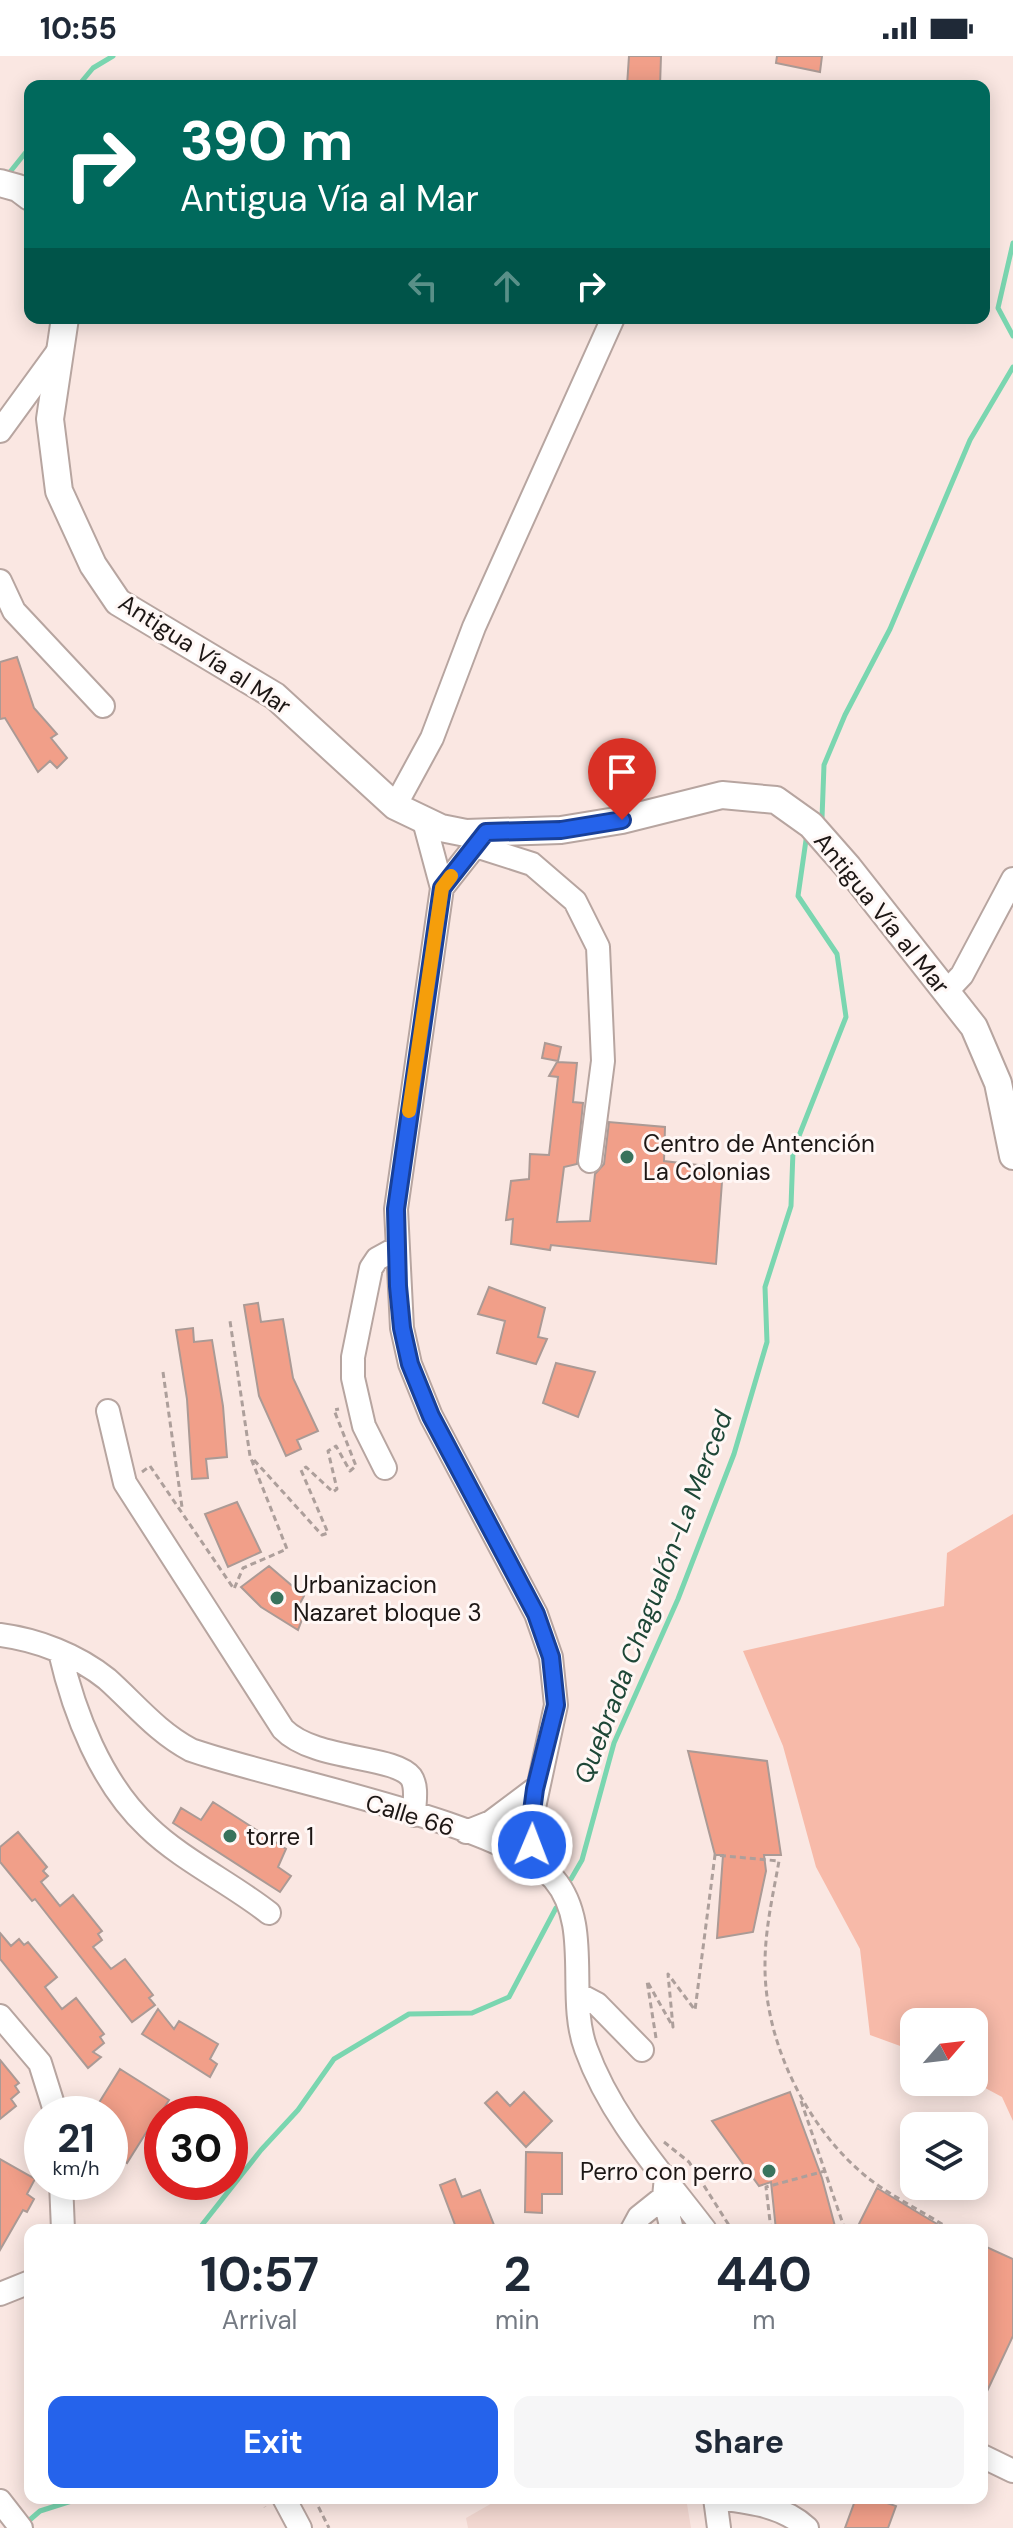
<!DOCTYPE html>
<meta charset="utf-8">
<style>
body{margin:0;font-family:"DM Sans",sans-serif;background:#f6f6f7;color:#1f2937;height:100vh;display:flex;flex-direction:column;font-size:30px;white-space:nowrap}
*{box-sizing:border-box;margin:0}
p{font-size:26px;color:#747a83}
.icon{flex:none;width:44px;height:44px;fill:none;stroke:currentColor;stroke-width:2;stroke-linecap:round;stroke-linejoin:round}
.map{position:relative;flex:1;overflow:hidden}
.sheet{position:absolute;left:24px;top:2168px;width:964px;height:280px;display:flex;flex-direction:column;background:#fff;border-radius:16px;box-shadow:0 4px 20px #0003}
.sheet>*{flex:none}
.hud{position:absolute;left:24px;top:24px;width:966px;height:244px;border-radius:16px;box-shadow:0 4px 20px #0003;background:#00695c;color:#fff;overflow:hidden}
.needle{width:52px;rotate:62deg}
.controls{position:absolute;left:900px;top:1952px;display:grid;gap:16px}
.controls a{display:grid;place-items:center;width:88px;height:88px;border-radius:16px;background:#fff;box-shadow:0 4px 20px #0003;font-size:40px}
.speed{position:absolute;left:24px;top:2040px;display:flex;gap:16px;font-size:40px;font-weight:700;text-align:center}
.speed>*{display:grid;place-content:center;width:104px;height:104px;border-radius:50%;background:#fff;box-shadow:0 4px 20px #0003;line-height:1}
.speed small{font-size:20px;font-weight:400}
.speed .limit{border:12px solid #d22;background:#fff;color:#111}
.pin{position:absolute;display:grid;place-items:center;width:68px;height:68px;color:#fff;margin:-82px -34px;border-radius:50% 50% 50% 0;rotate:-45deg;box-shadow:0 0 8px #0007}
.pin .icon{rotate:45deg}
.me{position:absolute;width:88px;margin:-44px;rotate:1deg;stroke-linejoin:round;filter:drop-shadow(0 0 6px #0008)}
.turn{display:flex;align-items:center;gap:28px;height:168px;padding:0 24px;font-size:36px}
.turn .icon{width:104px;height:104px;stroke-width:2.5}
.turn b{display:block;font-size:56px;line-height:68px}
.lanes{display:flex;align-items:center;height:76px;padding:0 24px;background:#0003;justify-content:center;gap:40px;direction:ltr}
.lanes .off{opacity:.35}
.eta{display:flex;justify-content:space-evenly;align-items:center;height:136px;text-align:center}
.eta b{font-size:48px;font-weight:700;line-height:56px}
.cta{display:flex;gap:16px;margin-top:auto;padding:16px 24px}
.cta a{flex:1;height:92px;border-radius:16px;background:#2563eb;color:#fff;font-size:32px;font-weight:700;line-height:92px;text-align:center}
.cta a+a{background:#f6f6f7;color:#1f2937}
.status{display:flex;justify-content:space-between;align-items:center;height:56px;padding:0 40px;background:#fff;direction:ltr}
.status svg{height:22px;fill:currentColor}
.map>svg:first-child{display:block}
</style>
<div class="status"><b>10:55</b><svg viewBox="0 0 49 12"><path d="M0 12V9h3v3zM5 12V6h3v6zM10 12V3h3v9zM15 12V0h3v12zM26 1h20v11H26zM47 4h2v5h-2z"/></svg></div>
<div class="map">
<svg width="1013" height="2472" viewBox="0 0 1013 2472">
<rect width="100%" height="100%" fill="#fae7e2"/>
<path fill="#f3d8d1" d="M501,2442H686L691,2472H468L466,2462Z"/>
<path fill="#f7baa9" d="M1013,1458V2065L1002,2041L974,2026V1966H914V1995L870,1979L860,1893L816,1811L783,1690L743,1595L944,1550L947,1497Z"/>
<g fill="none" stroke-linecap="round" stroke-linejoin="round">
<path stroke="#7ad6b0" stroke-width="5" d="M78,30L93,12L113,0
M10,116L30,91
M1013,187L998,252L1013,280
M822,762L824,709L845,659L890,573L970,384L1013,311
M571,1823L582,1804L614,1687L678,1543L734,1398L767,1286L765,1231L791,1150L793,1095L846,961L837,898L798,840L807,777
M198,2174L261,2094L298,2054L334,2003L409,1958L472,1957L509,1941L556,1852
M25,2468L40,2455L81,2442"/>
</g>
<path fill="#f19f89" stroke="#ab9a95" stroke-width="2" d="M629,0H661L660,30H627Z
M777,0H822L820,16L776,7Z
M17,601L34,652L57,678L51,682L67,702L57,712L50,705L38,716L5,662L0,663V606Z
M545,987L561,991L558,1005L542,1002Z
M557,1006L577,1007L573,1046L583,1047L577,1108L564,1111L557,1166L590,1165L595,1118L604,1108L609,1066L665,1071L664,1105L723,1112L716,1208L551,1189L550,1194L511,1188L513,1163L506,1164L511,1125L529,1123L530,1098L549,1099L558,1021L549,1020Z
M489,1231L545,1252L538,1281L547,1283L536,1308L497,1297L505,1265L478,1258Z
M258,1247L261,1266L283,1263L293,1322L318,1375L297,1384L301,1393L286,1400L259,1340L244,1249Z
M193,1272L194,1286L212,1284L223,1350L227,1401L206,1403L208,1422L192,1423L187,1343L176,1274Z
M556,1307L595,1316L578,1361L543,1347Z
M237,1446L261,1496L228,1511L205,1458Z
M269,1510L304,1540L295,1556L303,1561L298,1574L261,1551L241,1531Z
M688,1695L767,1705L781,1799H764L766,1815L753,1876L717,1882L723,1799H715Z
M213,1746L286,1793L278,1811L291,1820L280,1836L173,1767L181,1752L201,1764Z
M18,1776L47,1811L43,1815L48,1820L41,1826L60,1850L73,1839L102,1875L98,1878L102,1884L93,1891L111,1913L125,1903L153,1939L149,1942L155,1949L132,1966L35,1843L32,1845L0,1806V1791Z
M0,1877L11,1890L19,1883L24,1889L28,1886L57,1921L45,1931L62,1953L76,1942L104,1978L100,1981L104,1987L93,1996L101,2001L88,2012L0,1903Z
M158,1953L174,1973L179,1965L218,1988L210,2003L217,2008L210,2021L142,1978Z
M0,2004L19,2027L15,2030L19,2036L11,2043L16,2050L0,2063Z
M120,2013L169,2044L162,2055V2080L149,2072L127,2107L110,2096V2058H92Z
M497,2036L510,2050L524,2036L552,2065L526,2091L485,2047Z
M790,2036L822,2122L836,2174H776L771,2126L759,2130L712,2065Z
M526,2096L562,2097V2138H542V2157L525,2156Z
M0,2103L35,2123L27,2138L34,2143L27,2156L23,2154L0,2194Z
M455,2123L462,2141L480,2134L496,2174H457L440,2129Z
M877,2132L947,2174H856Z
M982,2189L1013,2203V2280L982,2346Z
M856,2442H872L896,2450L888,2472H845Z"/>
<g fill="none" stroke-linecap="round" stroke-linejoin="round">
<g stroke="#b7a5a0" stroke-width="26">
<path id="minor" d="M0,375L59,294
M0,525L14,555L103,650
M395,750L432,682L474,571L613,262
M424,765L442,832L483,780
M476,790L532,808L575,845L598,891L603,1005L590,1105
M442,832L396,1153L402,1272L410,1308L431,1360L536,1558L551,1601L556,1649L530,1770L539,1808
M946,936L962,919L1013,823
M108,1355L125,1427L283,1673C314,1705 394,1699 411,1721C418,1731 414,1748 414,1759
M385,1412L364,1370L353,1322V1301L371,1212L377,1203L397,1192
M0,1579C38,1584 77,1599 107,1623C135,1648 157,1676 191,1694C273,1723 504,1766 554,1823C593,1869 566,1940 586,1993C611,2062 661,2116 705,2174
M60,1596C74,1657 101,1727 148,1771C182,1804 231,1827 269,1857
M466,1776L491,1766L535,1733
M578,1938L597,1948L642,1994
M0,1960L40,2007L56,2058
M666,2121L664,2141L672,2174
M61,2126L63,2174
M632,2174L639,2161L664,2141
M0,2238L30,2226
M982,2400L1013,2415
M284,2442L300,2472
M715,2442L719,2472
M716,2442C748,2446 782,2449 807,2472
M0,2445L21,2472"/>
</g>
<g stroke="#b7a5a0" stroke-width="30">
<path id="major" d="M0,127L18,132L30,141
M65,262L50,363L59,435L93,509L118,546L275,640L395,750L441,772L466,777L561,774L622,764L722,739L776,744L811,769L848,811L974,971L998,1027L1013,1100"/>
</g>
<path stroke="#ad9f9b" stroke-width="3" stroke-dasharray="6 4" stroke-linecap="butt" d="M163,1316L182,1451
M254,1404L322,1479L328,1477L301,1414L306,1411L333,1436L337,1433L328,1395L336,1390L350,1415L356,1410L334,1354L339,1353
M142,1416L150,1410L234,1533L243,1512L287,1493L250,1400L230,1265
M656,1982L647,1925L673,1971L668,1918L695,1954L715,1799L779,1805C773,1839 765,1873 765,1908C764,1986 807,2073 868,2122C891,2140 920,2154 945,2170L944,2174
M801,2045L845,2174
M664,2086L689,2106L732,2174
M771,2174L766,2131L825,2115
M260,2442L265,2451
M314,2442L329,2472"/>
<use href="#minor" stroke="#fff" stroke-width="22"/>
<use href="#major" stroke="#fff" stroke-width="26"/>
</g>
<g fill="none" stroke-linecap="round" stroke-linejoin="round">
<g stroke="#184099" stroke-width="20">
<path id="route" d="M532,1789L530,1770L535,1733L556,1649L551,1601L536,1558L431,1360L410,1308L402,1272L398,1230L396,1153L442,832L486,776L561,774L622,764"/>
</g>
<use href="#route" stroke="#2563eb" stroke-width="14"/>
<path stroke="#f59e0b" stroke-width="14" d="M409,1055L442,832L451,820"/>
</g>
<g fill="#39735c" stroke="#fff7f5" stroke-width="3">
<circle cx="627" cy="1101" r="8"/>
<circle cx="277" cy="1542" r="8"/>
<circle cx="230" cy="1780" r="8"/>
<circle cx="769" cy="2115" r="8"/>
</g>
<g text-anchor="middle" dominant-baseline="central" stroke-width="6" stroke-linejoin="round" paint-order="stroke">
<g font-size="24" fill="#1d1715" stroke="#fff7f5">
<text transform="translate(205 598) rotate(33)">Antigua Vía al Mar</text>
<text transform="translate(882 857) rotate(51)">Antigua Vía al Mar</text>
<text transform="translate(410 1759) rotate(17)">Calle 66</text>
</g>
<g font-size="24" fill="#1d1715" stroke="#fff7f5" text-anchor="start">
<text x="643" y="1087">Centro de Antención<tspan x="643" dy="28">La Colonias</tspan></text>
<text x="293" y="1528">Urbanizacion<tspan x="293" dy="28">Nazaret bloque 3</tspan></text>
<text x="246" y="1780">torre 1</text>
<text x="753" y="2115" text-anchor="end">Perro con perro</text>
</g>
<g font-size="26" font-style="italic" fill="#1e4737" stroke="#fff7f5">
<text transform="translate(653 1541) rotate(-69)">Quebrada Chagualón-La Merced</text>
</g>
</g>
</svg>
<div class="controls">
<a><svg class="needle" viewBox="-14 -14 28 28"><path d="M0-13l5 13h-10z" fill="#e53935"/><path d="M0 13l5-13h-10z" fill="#747a83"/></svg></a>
<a><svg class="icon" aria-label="layers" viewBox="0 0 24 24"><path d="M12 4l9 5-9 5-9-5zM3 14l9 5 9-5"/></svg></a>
</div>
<div class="speed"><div>21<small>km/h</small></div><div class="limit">30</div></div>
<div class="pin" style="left:622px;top:764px;background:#d93025"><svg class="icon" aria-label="arrive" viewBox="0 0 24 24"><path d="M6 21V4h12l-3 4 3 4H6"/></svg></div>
<svg class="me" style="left:532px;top:1789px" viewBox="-20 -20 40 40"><circle r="17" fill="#2563eb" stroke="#fff" stroke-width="3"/><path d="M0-11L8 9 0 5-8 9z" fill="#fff"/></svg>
<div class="hud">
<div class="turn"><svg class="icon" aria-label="right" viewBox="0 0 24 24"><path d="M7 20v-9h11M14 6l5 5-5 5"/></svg><div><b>390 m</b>Antigua Vía al Mar</div></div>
<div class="lanes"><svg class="icon off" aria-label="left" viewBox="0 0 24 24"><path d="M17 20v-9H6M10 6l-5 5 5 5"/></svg><svg class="icon off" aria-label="ahead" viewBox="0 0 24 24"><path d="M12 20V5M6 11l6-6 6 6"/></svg><svg class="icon" aria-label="right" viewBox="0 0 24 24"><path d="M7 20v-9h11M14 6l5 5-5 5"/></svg></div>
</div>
<section class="sheet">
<div class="eta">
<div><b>10:57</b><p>Arrival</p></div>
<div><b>2</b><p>min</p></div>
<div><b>440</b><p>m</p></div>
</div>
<div class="cta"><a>Exit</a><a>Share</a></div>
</section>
</div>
